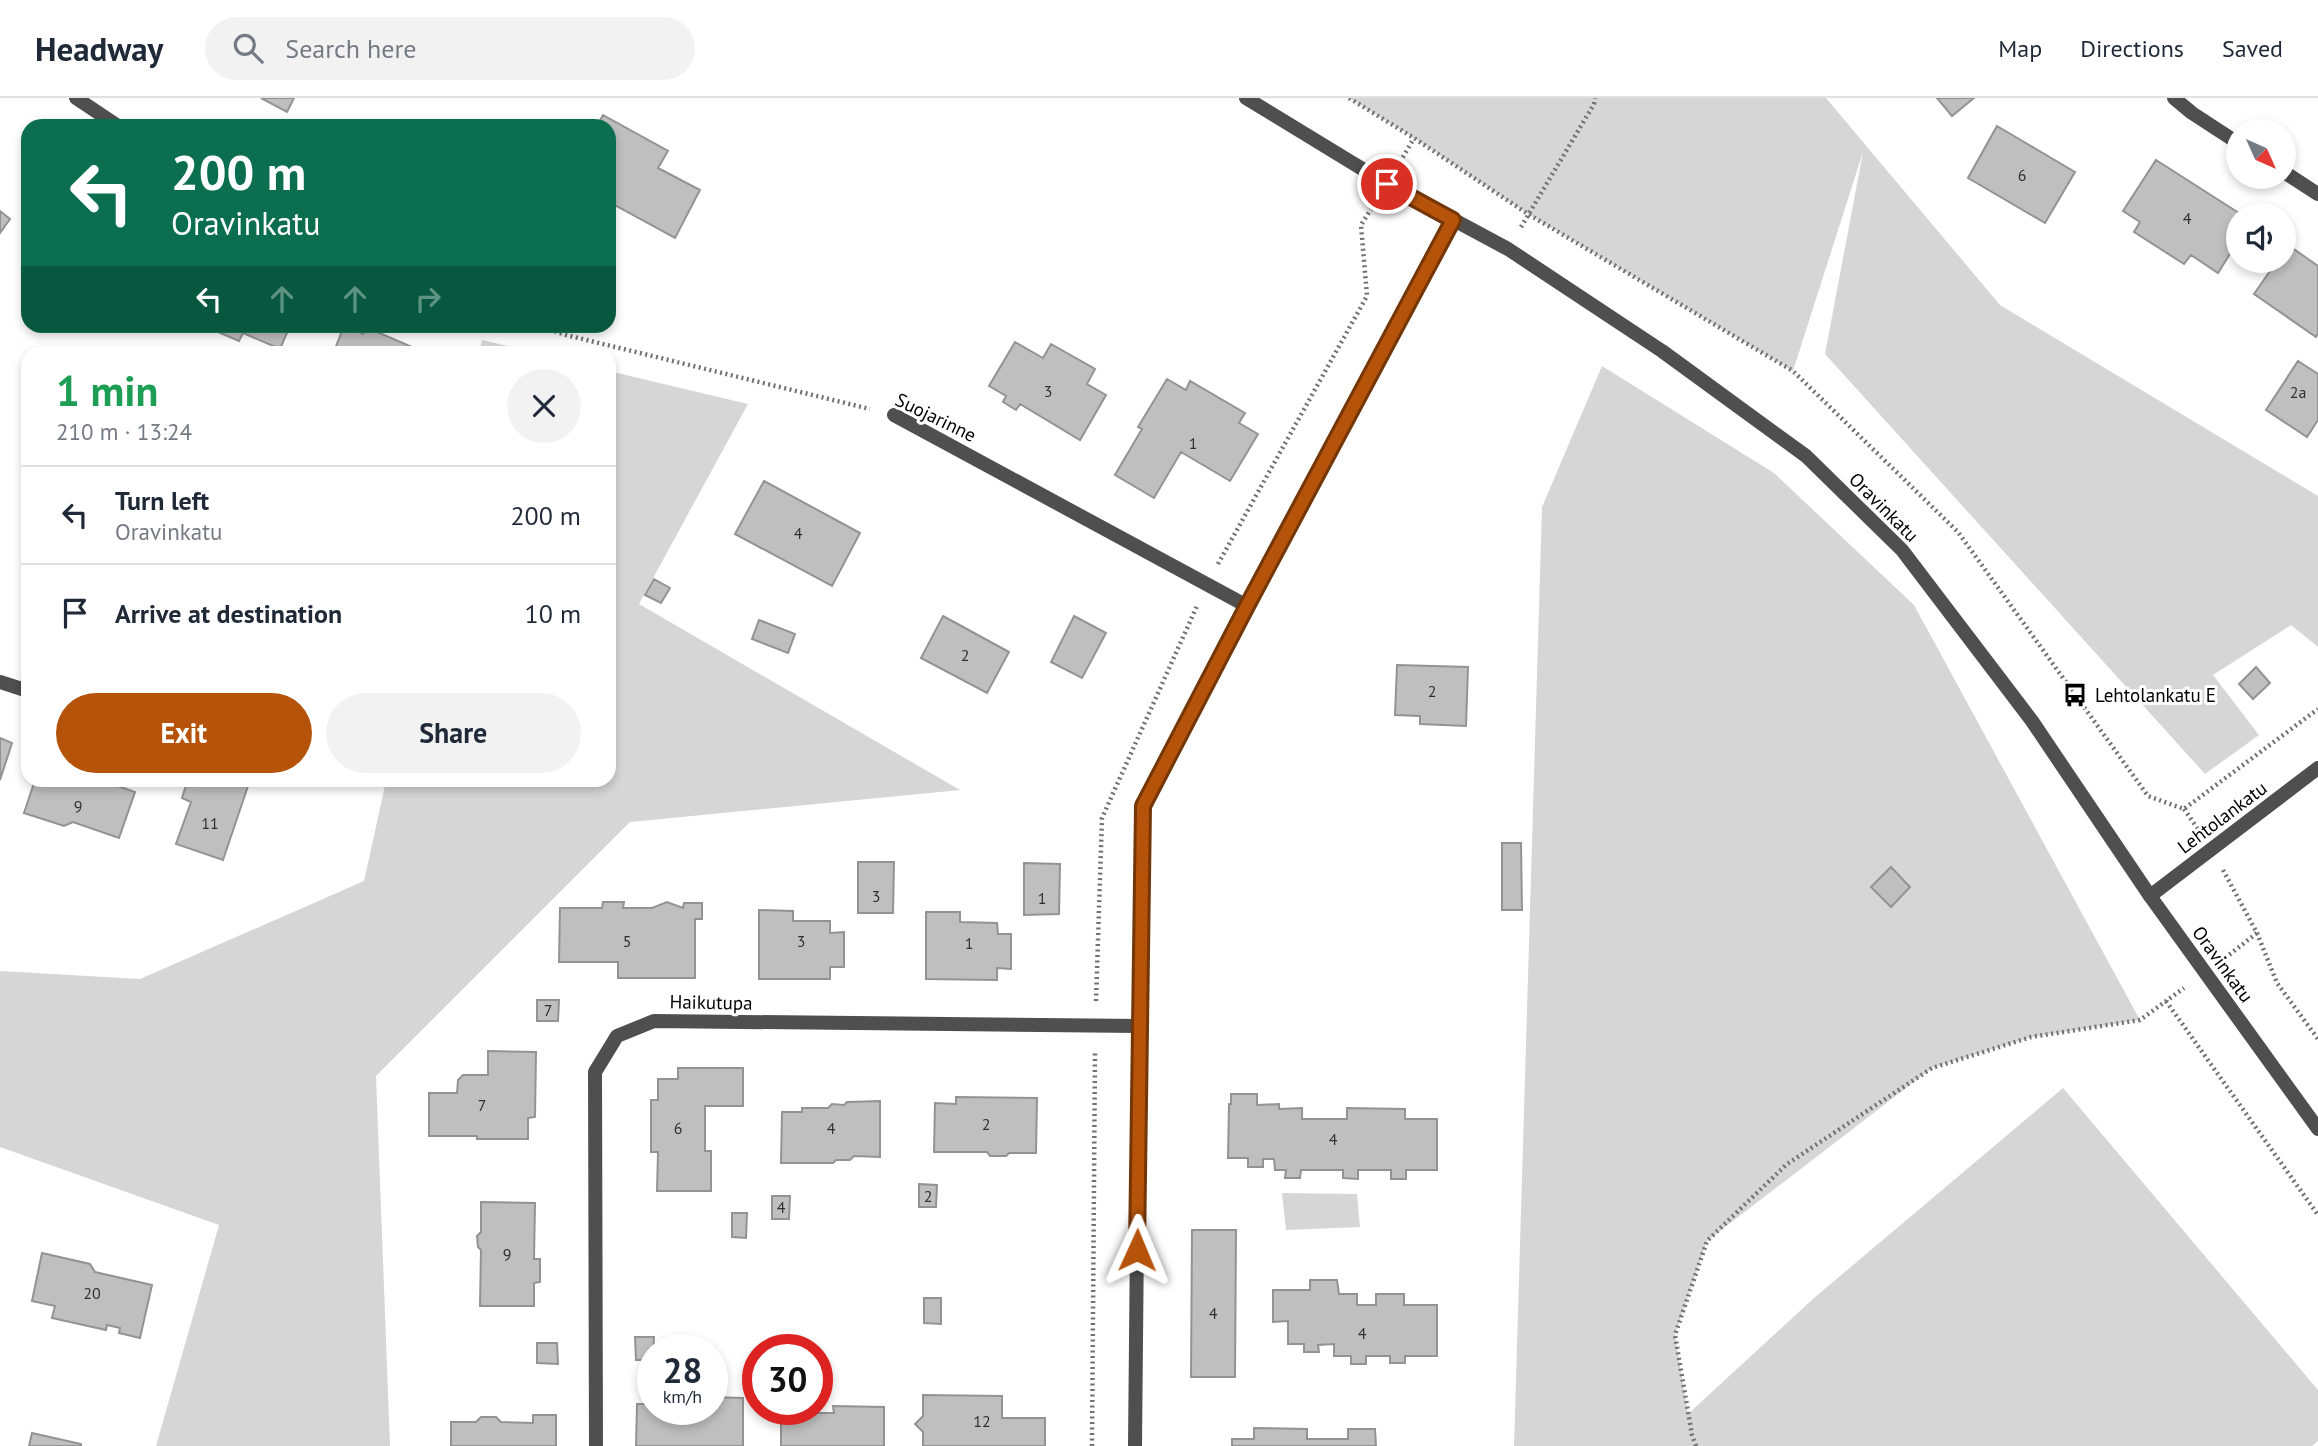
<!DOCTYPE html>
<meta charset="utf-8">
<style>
body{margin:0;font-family:"PT Sans",sans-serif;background:#f2f2f3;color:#1f2937;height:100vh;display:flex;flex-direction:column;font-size:26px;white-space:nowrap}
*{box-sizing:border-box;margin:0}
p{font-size:23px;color:#747a83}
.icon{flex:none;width:38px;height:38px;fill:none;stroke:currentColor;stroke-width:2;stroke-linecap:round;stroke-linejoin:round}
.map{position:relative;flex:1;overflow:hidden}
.drawer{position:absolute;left:21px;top:248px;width:595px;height:441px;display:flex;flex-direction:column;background:#fff;border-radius:21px;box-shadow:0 4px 10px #0003}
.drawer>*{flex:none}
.guide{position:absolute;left:21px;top:21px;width:595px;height:214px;border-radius:21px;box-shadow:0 4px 10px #0003;background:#0b6e4f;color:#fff;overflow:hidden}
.needle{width:46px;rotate:135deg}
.controls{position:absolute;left:2226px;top:21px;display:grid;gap:14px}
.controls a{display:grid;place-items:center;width:70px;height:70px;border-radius:50%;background:#fff;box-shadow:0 4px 10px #0003;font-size:35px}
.speed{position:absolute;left:637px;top:1236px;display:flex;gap:14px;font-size:35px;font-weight:700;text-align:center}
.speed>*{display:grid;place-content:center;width:91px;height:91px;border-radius:50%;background:#fff;box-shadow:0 4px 10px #0003;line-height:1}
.speed small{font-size:18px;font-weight:400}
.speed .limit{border:10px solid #d22;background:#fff;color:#111}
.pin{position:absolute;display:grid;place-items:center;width:60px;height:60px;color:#fff;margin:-30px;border:4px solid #fff;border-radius:50%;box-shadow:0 2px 7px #0007}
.me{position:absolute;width:77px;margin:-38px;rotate:1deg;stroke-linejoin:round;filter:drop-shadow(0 0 5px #0008)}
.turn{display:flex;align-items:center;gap:24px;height:147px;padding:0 35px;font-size:32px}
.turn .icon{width:91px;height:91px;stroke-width:2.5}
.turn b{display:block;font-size:49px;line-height:60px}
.lanes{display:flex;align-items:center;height:66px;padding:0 35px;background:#0003;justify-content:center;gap:35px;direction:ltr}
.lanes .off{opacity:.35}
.round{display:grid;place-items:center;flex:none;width:74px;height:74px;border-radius:37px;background:#f2f2f3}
.overview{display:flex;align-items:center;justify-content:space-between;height:119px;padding:0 35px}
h1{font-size:42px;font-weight:800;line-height:52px;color:#1e9e55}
.action{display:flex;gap:14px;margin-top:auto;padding:14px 35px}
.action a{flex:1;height:80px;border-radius:42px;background:#b45309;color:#fff;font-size:28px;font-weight:800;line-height:80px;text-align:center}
.action a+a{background:#f2f2f3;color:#1f2937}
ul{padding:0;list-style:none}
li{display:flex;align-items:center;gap:21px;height:98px;padding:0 35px;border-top:2px solid #e0e1e3}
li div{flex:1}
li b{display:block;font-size:26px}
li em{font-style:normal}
header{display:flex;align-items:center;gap:42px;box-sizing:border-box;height:98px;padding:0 35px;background:#fff;border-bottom:2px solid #e0e1e3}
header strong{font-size:33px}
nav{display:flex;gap:38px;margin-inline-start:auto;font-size:24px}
.search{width:490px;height:63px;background:#f2f2f3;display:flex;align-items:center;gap:18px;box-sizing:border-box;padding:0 24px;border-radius:38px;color:#747a83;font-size:26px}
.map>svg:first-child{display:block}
</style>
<header>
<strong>Headway</strong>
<div class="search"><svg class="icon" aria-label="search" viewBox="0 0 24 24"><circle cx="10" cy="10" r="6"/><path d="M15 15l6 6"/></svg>Search here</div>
<nav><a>Map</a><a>Directions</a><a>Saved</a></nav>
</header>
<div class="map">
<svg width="2318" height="1348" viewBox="0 0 2318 1348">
<rect width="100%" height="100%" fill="#fff"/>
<path fill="#d6d6d6" d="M1349,0H1826L2000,207L2318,398V549L2291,527L2213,577L2259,637L2205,676L1825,256L1863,54L1793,273L1528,116L1414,40Z
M482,242L537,255H479Z
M1602,268L1774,375L1914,507L2140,922L2032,939L1932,970L1707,1143L1675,1237L1688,1316L1814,1200L2063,990L2318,1292V1343L2312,1348H1514L1542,409Z
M609,273L748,306L639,506L960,692L630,724L376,978L390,1348H156L219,1127L0,1049V873L140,881L364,783L386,683L609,682Z
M1282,1095L1357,1096L1360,1129L1286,1132Z"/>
<path fill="#bfbfbf" stroke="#939393" stroke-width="2" d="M261,0H294L287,14Z
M1937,0H1974L1952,18Z
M603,17L668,53L658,70L700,92L675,140L609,104V28H597Z
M1997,28L2075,74L2045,125L1968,80Z
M2156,62L2242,117H2238V143L2218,175L2191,157L2184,166L2134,134L2140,124L2123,113Z
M0,113L10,121L0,135Z
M2288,147L2318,168V235L2316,239L2254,196L2277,163H2284V153Z
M204,228H290L280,251L243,235L239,243Z
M344,228L363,236L366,229L412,249L409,256H333Z
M1015,244L1043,260L1051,246L1095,271L1087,286L1106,297L1080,342L1020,306L1016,312L1003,304L1006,298L989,288Z
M2298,263L2318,276V322L2307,339L2266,312Z
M1167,281L1186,292L1190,283L1245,315L1239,325L1258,336L1230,383L1181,354L1154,400L1115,377L1142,331L1138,329Z
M764,383L860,435L832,488L735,436Z
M654,481L670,490L661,505L645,497Z
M943,518L1009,554L987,595L921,560Z
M1074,518L1106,535L1082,580L1051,564Z
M759,522L795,536L788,555L752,541Z
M1397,567L1468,569L1466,628L1420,626V618L1395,617Z
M2256,569L2270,585L2253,601L2239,586Z
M0,640L12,645L0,682Z
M35,682H101L135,694L119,740L73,724L64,728L24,715Z
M198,682H250L223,762L176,746L191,704L182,700L187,684L196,688Z
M1502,745H1521L1522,812H1502Z
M858,764H894L893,815H858Z
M1024,765L1060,766L1059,816L1024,817Z
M1891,769L1910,789L1891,809L1871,789Z
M603,804H624L623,810H652L667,804L683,810L684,805H702V821H695V880H618V864H559L560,810H602Z
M759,812L793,813V823H830V835L844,834V869H830V881H759Z
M926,814H960V824L997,825L998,836H1011V871L997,870V882L926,881Z
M537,902H559L558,923H537Z
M488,953L536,954L535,1019L528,1020V1041H477V1038H429V995H457L458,982L463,977H488Z
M678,970H743V1008H705V1053H711V1093H657L658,1054H651V1002H658V981H678Z
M1231,996H1257V1007L1279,1006V1011L1302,1010V1021H1347V1010L1405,1011V1021H1437V1072H1406V1081H1391V1072H1358V1081L1343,1080V1072H1301L1300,1080H1285L1286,1072H1275L1274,1061H1263V1069H1248V1060H1228L1229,1006H1231Z
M956,999L1037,1000L1036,1055H1009L1006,1058H990L987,1054H934L935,1005L956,1006Z
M880,1003V1059L854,1058L850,1062H836L833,1065H781L782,1014H802V1010H828L832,1006L844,1007L847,1004Z
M919,1086L937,1087L936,1109H919Z
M772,1098H790L789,1121H772Z
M481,1104L535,1105L534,1161H540V1184L534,1185V1208H480L481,1152L478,1149L477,1138L481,1134Z
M732,1115H747L746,1140L732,1139Z
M1192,1132H1236L1235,1279H1191Z
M42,1155L90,1166L95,1174L152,1187L140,1240L119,1235L120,1230L107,1227L106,1232L52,1220L55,1208L32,1203Z
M1310,1182H1337L1339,1196H1357V1207H1376V1196H1404V1207H1437V1258H1405V1265H1390V1258H1366V1266H1351V1258H1334V1246L1318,1247L1319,1254H1304V1246H1288V1223L1273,1224V1192H1310Z
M924,1200H941V1226L924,1225Z
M635,1239H654L653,1262H636Z
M537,1245H557L558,1266L537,1265Z
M923,1297L1002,1298V1320H1045V1348H923V1334L915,1326L923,1318Z
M712,1299L743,1300V1348H636L637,1306H653V1311H712Z
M833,1308L884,1309V1348H781V1315H834Z
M533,1317H556V1348H451V1324H476L481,1319H496L501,1324L533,1325Z
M1254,1330L1307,1331V1341H1348V1331H1375L1376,1348H1232V1341H1254Z
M32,1335L81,1346V1348H29Z"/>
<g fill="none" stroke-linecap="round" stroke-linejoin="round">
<path stroke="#717171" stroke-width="4.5" stroke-dasharray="2 3.5" stroke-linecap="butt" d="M1349,0L1414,40L1528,116L1793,273L1958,434L2148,698L2184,711L2318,611
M1400,64L1414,40
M1521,129L1594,6L1595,0
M539,228L566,237L870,311
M1218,466L1367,198L1361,127L1373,108
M2184,711L2198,731
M2223,772L2257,835L2277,885L2318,941
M2225,860L2257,835
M1096,903L1102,720L1197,508
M2166,903L2318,1117
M1092,1348L1095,953
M1696,1348L1692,1337L1675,1237L1707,1143L1787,1066L1932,970L2031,939L2140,922L2184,890"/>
<path stroke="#4f4f4f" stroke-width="14" d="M76,0L118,28
M2174,0L2192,15L2238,45
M2284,74L2318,96
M894,317L1247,508
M0,584L28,593
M2150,798L2318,670
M596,1348L595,974L617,938L654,923L1139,928
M1135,1348L1139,928L1143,708L1247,508L1453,122"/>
<path stroke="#4f4f4f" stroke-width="14" d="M1246,0L1387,86L1508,151L1662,253L1806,358L1902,452L2032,623L2150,798L2318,1031"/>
</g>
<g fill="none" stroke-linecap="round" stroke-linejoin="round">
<g stroke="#753606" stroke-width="18">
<path id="route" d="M1137,1152L1143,708L1247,508L1453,122L1387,86"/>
</g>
<use href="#route" stroke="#b45309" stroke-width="12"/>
</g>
<defs>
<g id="bus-bare" transform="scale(1.89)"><path d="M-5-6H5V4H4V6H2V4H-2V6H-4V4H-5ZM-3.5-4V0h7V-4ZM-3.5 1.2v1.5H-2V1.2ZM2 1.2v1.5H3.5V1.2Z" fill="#000" stroke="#fff" stroke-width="2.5" paint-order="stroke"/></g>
</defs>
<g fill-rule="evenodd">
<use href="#bus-bare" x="2075" y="597"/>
</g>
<g text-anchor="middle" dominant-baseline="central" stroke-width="6" stroke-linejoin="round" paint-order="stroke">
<g font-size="16" fill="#303030">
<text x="2022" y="77">6</text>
<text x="2187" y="120">4</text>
<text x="1048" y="293">3</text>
<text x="2298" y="294">2a</text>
<text x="1193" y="345">1</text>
<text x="798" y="435">4</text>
<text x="965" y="557">2</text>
<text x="1432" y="593">2</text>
<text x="78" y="708">9</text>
<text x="210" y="725">11</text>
<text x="876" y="798">3</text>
<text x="1042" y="800">1</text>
<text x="627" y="843">5</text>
<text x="801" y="843">3</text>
<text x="969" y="845">1</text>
<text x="548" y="912">7</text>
<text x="482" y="1007">7</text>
<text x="986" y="1026">2</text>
<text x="678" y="1030">6</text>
<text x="831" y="1030">4</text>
<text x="1333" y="1041">4</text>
<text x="928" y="1098">2</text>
<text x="781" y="1109">4</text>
<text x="507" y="1156">9</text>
<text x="92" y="1195">20</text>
<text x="1213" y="1215">4</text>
<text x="1362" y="1235">4</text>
<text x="982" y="1323">12</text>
</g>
<g font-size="19" fill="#000" stroke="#fff">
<text transform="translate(936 319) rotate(26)">Suojarinne</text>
<text transform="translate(1884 409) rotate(45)">Oravinkatu</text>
<text transform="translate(2222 719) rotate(-37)">Lehtolankatu</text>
<text transform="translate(2223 866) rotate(54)">Oravinkatu</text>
<text transform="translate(711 904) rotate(1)">Haikutupa</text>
</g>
<g font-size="19" fill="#000" stroke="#fff" text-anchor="start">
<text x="2095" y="597">Lehtolankatu E</text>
</g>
</g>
</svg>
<div class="controls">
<a><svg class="needle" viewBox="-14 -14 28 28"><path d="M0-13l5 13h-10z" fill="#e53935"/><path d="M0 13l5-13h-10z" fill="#747a83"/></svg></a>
<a><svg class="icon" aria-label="sound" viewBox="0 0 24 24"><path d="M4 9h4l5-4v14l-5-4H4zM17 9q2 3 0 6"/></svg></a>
</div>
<div class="speed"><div>28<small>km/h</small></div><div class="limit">30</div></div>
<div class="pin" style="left:1387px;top:86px;background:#d93025"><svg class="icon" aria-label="arrive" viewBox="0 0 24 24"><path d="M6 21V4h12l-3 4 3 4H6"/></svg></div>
<svg class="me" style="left:1137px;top:1152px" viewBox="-20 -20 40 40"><path d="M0-17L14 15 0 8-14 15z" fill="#b45309" stroke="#fff" stroke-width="4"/></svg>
<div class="guide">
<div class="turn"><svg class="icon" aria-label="left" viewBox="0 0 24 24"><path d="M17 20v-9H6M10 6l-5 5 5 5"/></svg><div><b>200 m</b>Oravinkatu</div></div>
<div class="lanes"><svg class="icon" aria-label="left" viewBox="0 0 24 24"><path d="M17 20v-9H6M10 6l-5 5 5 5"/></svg><svg class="icon off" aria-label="ahead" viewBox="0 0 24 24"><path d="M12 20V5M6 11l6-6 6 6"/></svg><svg class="icon off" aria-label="ahead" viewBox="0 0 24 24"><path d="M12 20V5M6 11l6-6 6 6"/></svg><svg class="icon off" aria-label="right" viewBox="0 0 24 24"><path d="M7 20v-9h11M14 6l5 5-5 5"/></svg></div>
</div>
<section class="drawer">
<div class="overview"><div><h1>1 min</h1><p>210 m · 13:24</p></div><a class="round"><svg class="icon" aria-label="close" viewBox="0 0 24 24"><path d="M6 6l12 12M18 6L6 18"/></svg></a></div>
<ul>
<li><svg class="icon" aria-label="left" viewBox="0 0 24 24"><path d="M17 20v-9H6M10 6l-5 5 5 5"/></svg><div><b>Turn left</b><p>Oravinkatu</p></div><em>200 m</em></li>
<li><svg class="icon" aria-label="arrive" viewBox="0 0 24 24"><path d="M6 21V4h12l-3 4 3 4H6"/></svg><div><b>Arrive at destination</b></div><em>10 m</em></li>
</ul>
<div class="action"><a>Exit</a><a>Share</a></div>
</section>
</div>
